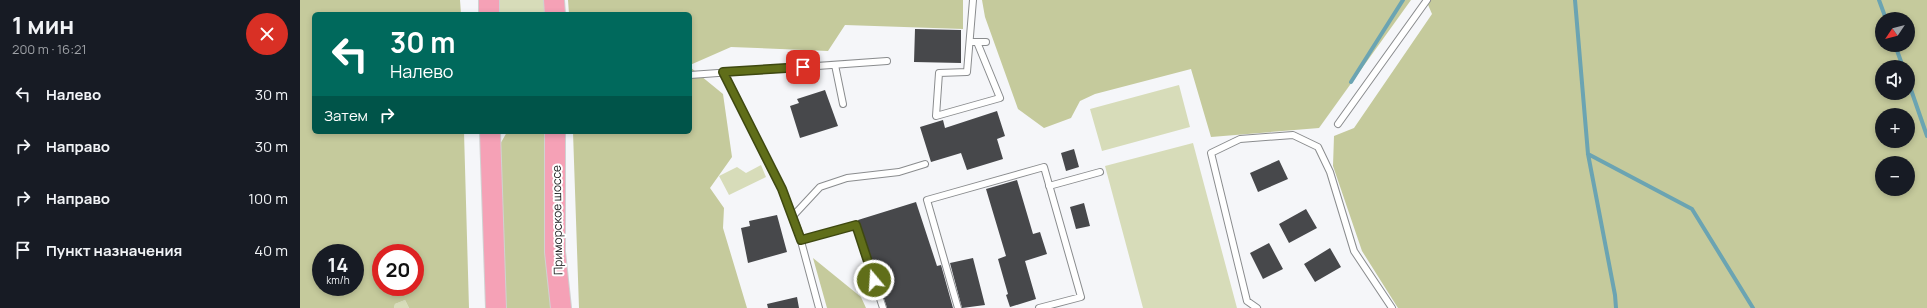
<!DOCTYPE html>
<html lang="ru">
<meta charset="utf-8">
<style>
body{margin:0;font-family:Manrope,sans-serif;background:#20242c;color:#f1f3f6;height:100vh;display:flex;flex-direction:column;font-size:15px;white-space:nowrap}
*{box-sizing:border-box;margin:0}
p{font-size:13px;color:#9ea1a6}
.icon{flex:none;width:22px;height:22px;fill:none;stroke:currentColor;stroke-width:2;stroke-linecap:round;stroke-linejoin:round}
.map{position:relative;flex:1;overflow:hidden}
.panel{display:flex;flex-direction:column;background:#171b24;width:300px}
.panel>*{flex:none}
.banner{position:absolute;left:12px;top:12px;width:380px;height:122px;border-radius:6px;box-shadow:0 2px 6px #0003;background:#00695c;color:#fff;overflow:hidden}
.needle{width:26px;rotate:235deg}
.tools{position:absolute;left:1575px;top:12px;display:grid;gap:8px}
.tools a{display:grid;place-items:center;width:40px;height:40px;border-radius:50%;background:#171b24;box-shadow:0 2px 6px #0003;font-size:20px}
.speed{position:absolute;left:12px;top:244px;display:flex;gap:8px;font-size:20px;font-weight:700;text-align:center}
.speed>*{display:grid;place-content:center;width:52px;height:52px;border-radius:50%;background:#171b24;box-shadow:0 2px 6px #0003;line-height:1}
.speed small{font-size:10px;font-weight:400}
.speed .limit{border:6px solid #d22;background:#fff;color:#111}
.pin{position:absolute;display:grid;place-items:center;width:34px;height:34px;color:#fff;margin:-17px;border-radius:8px;box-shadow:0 2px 6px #0006}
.me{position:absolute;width:44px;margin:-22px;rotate:342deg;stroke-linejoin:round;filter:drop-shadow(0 0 3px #0008)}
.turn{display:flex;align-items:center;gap:14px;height:84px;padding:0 12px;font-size:18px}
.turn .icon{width:52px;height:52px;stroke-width:2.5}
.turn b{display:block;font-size:28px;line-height:34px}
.then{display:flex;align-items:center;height:38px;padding:0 12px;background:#0003;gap:8px;font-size:15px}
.round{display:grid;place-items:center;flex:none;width:42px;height:42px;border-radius:21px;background:#20242c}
.overview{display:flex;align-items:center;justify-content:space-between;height:68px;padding:0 12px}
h1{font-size:24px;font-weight:700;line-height:30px}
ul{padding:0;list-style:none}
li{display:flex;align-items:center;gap:12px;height:52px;padding:0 12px}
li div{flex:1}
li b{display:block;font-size:15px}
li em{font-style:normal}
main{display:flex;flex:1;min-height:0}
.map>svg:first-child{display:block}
</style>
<main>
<section class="panel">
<div class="overview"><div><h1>1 мин</h1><p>200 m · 16:21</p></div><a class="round" style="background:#d93025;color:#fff"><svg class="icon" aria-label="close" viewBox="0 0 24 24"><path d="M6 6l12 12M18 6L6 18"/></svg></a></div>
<ul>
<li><svg class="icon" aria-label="left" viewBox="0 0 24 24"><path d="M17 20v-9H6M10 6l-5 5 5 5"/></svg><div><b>Налево</b></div><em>30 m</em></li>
<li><svg class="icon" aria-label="right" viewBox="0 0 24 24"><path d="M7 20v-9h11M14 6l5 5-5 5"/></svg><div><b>Направо</b></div><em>30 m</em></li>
<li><svg class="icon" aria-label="right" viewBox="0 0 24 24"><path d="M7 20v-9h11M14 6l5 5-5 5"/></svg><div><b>Направо</b></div><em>100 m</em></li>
<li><svg class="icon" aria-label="arrive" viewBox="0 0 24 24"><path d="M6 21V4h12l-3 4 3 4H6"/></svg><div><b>Пункт назначения</b></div><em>40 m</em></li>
</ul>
</section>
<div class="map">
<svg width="1627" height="308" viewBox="0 0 1627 308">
<rect width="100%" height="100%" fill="#f5f6f9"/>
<path fill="#d7dcb9" d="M198,0H244L245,14H198Z
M879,85L890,127L802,151L790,109Z
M893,143L937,308H843L805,166Z
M461,165L466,177L429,195L419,176L437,167L446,173Z
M105,300L109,308H94L95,304Z"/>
<path fill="#c5ca9c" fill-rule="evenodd" d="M0,0H160L161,14H14V132H164L169,308H109L105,300L95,304L94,308H0ZM21,253H55V287H21ZM81,253H115V287H81Z
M268,0H663V29L545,25L528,51L431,47L390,65V14H269Z
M682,0H1111L1019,128L911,137L891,69L795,94L780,101L771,118L744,128L718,109L685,17Z
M1126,0H1627V308H1098L1062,251L1033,166L1034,136L1054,128L1132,14ZM1582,19H1608V45H1582ZM1582,67H1608V93H1582ZM1582,115H1608V141H1582ZM1582,163H1608V189H1582Z
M390,67L423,94L432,157L410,188L424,208L423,228L447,308H279L273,132H390Z
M207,132H248L255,308H206L199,146Z
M513,258L561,297L566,308H527Z"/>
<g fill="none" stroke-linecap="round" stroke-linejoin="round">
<path stroke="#6ba4b2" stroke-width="4" d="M1275,0L1288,154L1315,295L1316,308
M1579,0L1586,19
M1595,45L1603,67
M1608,81L1627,136
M1051,82L1103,0
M1288,154L1392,209L1453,308"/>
</g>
<path fill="#47484b" d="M615,29L661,30V63L614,62Z
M525,90L538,126L500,138L490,106L499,103L497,99Z
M697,111L705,136L697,139L703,159L667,170L661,153L631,162L620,127L643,120L645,128Z
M774,149L779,167L766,171L761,153Z
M979,160L988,179L958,192L950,173Z
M717,180L733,234L740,232L747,254L725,261L736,299L710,307L706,295L708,294L698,259L706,256L686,189Z
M616,202L637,266L641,265L653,308H587L558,220Z
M784,203L790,226L776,229L770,207Z
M1006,209L1017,228L989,243L979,224Z
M477,215L487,252L448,263L441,228L450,226L449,221Z
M969,243L983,269L963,279L950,253Z
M1030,248L1041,267L1015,282L1004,264Z
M673,258L685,305L662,308L650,263Z
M497,297L499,308H468L467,304Z"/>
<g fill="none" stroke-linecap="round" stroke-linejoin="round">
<g stroke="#8a8c8e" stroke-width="8">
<path id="lane" d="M671,42H677L700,98L636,116L639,73L667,72L673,0
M677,42H686
M535,65L543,104
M423,72L482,189L498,230L519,308
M390,75L587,61
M1038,124L1127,0
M749,186L800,172
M493,216L520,187L547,178L599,172L625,164
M501,240L556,225L583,308
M658,308L627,200L744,167L781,297L739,308
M957,308L947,301L911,153L940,139L993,135L1018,147L1030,172L1054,251L1092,308"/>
</g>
<g stroke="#d1d1d1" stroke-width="22">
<path id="primary" d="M189,0V14
M254,0L255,14
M190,132L196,308
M255,132V252L261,308"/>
</g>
<use href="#lane" stroke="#fff" stroke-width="6"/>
<use href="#primary" stroke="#f5a1b6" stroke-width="20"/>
</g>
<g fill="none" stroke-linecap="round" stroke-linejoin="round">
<g stroke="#3e4810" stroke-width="10">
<path id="route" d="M503,67L423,72L482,189L501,240L556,225L574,280"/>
</g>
<use href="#route" stroke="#606e19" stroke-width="7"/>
</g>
<g text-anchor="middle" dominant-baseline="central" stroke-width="4" stroke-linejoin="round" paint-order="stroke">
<g font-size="12" fill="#18191a" stroke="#fff">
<text transform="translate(257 220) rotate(-91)">Приморское шоссе</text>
</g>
</g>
</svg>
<div class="tools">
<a><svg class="needle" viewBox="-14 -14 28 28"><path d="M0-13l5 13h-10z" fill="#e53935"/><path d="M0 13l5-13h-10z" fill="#9ea1a6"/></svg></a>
<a><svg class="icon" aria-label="sound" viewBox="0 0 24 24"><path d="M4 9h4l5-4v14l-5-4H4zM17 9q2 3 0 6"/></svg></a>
<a>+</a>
<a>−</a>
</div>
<div class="speed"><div>14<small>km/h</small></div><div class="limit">20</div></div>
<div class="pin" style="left:503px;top:67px;background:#d93025"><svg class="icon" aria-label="arrive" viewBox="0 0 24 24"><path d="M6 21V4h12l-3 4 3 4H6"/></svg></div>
<svg class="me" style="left:574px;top:280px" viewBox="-20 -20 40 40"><circle r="17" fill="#606e19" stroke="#fff" stroke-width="3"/><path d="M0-11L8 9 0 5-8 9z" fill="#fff"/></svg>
<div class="banner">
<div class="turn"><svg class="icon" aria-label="left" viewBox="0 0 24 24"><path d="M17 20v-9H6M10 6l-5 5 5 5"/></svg><div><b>30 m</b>Налево</div></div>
<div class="then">Затем<svg class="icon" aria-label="right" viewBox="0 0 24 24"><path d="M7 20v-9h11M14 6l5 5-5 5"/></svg></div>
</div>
</div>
</main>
